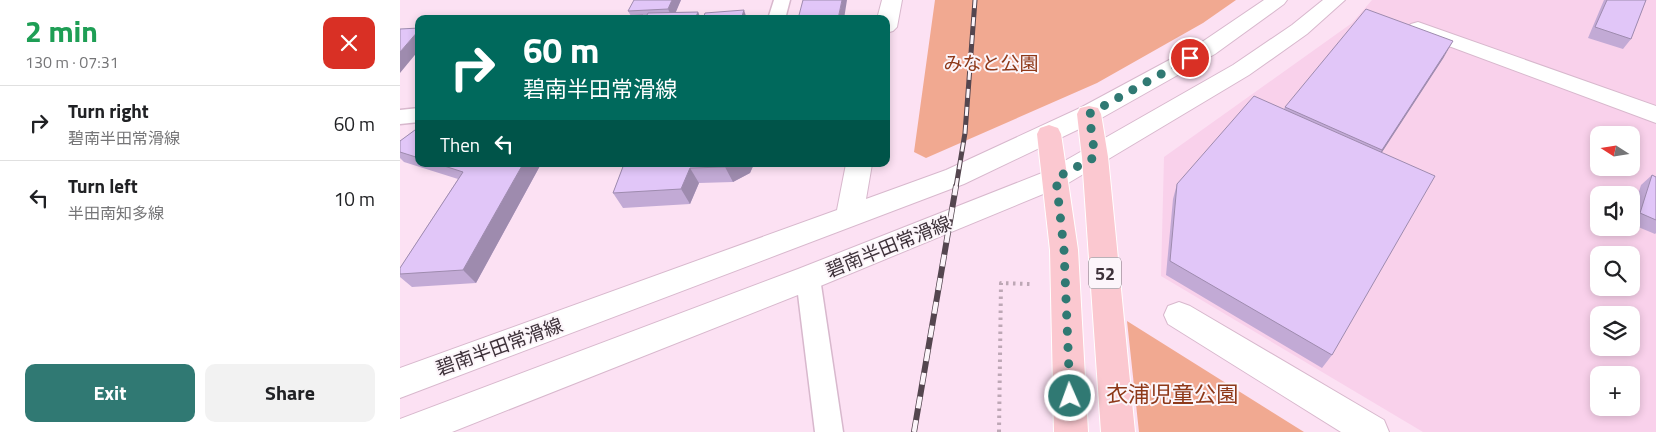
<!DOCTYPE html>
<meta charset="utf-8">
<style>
body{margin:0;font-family:"Titillium Web","Noto Sans JP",sans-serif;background:#f2f2f2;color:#202124;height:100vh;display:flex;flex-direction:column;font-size:19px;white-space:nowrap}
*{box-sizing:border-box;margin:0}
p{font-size:16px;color:#757577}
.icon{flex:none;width:28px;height:28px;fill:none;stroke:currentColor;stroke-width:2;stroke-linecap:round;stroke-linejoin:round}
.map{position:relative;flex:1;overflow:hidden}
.drawer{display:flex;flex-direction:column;background:#fff;width:400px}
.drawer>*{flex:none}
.top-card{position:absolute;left:15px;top:15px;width:475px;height:152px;border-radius:10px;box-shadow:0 2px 8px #0003;background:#00695c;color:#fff;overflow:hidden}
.needle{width:32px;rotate:282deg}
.fabs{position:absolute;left:1190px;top:126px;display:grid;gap:10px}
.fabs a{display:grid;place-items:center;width:50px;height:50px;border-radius:10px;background:#fff;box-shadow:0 2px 8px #0003;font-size:25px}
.pin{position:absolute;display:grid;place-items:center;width:42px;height:42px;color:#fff;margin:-21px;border:2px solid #fff;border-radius:50%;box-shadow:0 1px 5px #0007}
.me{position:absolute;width:55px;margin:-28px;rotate:358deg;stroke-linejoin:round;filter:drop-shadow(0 0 4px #0008)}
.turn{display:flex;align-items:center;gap:18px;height:105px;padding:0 25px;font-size:22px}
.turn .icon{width:65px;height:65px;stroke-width:2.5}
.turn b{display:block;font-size:35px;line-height:42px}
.then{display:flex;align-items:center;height:48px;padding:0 25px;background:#0003;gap:10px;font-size:19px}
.round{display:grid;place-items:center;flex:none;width:52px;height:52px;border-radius:10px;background:#f2f2f2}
.overview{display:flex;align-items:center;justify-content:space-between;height:85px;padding:0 25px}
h1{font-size:30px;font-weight:700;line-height:38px;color:#1e9e55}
.button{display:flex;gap:10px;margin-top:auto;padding:10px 25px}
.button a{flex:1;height:58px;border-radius:10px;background:#307973;color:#fff;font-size:20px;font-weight:700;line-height:58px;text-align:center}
.button a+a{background:#f2f2f2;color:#202124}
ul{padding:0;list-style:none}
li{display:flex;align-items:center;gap:15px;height:75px;padding:0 25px;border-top:1px solid #e0e0e0}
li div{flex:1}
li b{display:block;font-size:19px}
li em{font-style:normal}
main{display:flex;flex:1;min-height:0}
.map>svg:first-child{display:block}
</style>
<main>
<section class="drawer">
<div class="overview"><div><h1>2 min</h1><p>130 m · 07:31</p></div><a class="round" style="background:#d93025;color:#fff"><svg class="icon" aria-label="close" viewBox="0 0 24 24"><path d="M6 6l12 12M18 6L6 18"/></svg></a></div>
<ul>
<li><svg class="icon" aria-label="right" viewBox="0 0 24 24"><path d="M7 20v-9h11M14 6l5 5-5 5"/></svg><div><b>Turn right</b><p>碧南半田常滑線</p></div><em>60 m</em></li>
<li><svg class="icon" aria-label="left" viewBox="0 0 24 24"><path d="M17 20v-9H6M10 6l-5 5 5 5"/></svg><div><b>Turn left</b><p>半田南知多線</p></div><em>10 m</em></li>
</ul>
<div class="button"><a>Exit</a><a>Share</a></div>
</section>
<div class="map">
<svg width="1256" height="432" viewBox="0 0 1256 432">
<rect width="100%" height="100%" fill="#fce1f3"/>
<path fill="#f9d1eb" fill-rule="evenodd" d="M972,0H1256V432H1023L761,276L764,157L952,23ZM1199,135H1231V168H1199ZM1199,195H1231V228H1199ZM1199,255H1231V288H1199ZM1199,315H1231V348H1199ZM1199,375H1231V408H1199Z"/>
<path fill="#f1a991" d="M535,0H836L803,23L697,83L526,158L514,152Z
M727,321L904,432H739Z"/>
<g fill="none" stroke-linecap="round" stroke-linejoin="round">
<g stroke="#d8b8cd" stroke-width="3">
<path id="street" d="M374,0H390L385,19H368Z
M19,108V122L0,124V110Z
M408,268L417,271L420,278L443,432H415L396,278L399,271Z"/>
</g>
<g stroke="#d8b8cd" stroke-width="2">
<path id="secondary" d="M482,0H502L497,27L493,31L486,33V19H477Z
M864,0H887L884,4L815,54L698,120L564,184L0,398V368L437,210L446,164H472L466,199L546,170L680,108L799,44Z
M923,0H945L907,34L849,75L665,185L418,287L52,432H0V419L398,269L647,171L833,65L892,25Z
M1018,22L1256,106V123L1011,32L1007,28L1011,24Z
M779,302L790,306L984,420L989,432H941L768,324L764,315L768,306Z"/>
</g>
<g stroke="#fff" stroke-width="2">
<path id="primary" d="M689,106L698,108L701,114L708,157L735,432H701L682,157L677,114L680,108Z
M649,125L658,128L661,134L678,250L688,432H654L650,250L637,134L640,128Z"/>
</g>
<path stroke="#bda7b5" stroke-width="4" stroke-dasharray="2.5 4.5" stroke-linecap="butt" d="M599,432L601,283L630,284"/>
<use href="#street" fill="#fff" fill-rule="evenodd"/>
<use href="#secondary" fill="#fff" fill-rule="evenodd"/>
<use href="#primary" fill="#fbc8d0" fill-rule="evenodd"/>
<g stroke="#54464f" stroke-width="5">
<path id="rail-far1" d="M556,187L565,133L575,0"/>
</g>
<g stroke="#54464f" stroke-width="6">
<path id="rail" d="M514,432L556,186"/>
</g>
<use href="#rail-far1" stroke="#fcf5fa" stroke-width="3" stroke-dasharray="9" stroke-linecap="butt"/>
<use href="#rail" stroke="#fcf5fa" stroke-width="4.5" stroke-dasharray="12" stroke-linecap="butt"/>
</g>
<path fill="#c2aad5" d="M281,0L275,12H298L301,19H206L231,16L228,11Z
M1204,0H1246L1231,39L1223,49L1188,38Z
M1044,57L982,152L932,355L922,368L766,275L773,199L777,184L884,109L885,107Z
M19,127V164H141L76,283L12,287L0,277V268L58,179L4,162L0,158V141Z
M224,164H354L350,173L333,182L299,183L290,204L223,208L213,193Z
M1252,175L1256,177V233L1255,234L1231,224V217L1241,185Z"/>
<path fill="#9e8bae" d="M272,0H281L273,19L268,9Z
M442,0H447L444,19H438Z
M344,10L347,19H341Z
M298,12L301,19H295Z
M19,30V50L0,73V52Z
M1053,41L1044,57L973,166L982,150Z
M123,164H141L76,283L63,270Z
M331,164H354L350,173L333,182L325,167Z
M290,168L299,183L290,204L281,189Z"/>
<path fill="#e1c6f8" stroke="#9e8bae" d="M234,0H272L268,9L228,11Z
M403,0H442L438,19H398Z
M1207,0H1246L1231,39L1195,27Z
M966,9L1053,41L982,150L885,107Z
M344,10L341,19H303L305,13Z
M298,12L295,19H245L248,13Z
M243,15L242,19H206L207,17Z
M19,28V30L0,52V29Z
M854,96L1035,176L932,355L770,261L777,184Z
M19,127V158L0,152V141Z
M38,164H123L63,270L0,274V268L63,172Z
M224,164H331L325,167L290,168L281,189L213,193Z
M1252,175L1256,177V220L1240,213Z"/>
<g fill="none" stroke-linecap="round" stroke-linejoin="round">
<path stroke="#307973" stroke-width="9" stroke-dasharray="0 16.2" d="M670,396L664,250L656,178L695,157L689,114L790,58"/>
</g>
<g text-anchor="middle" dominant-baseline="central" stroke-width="4" stroke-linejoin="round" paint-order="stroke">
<rect fill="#fcf5fa" stroke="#776c74" stroke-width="1" x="689" y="257.5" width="32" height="31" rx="4"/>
<g font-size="18" font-weight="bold" fill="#3e323a">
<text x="705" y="273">52</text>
</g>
<g font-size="19" fill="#8e3919" stroke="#fcf5fa">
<text x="591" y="62">みなと公園</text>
</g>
<g font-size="19" fill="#3e323a" stroke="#fcf5fa">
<text transform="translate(488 246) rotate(-22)">碧南半田常滑線</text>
<text transform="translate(99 346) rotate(-20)">碧南半田常滑線</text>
</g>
<g font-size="22" fill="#8e3919" stroke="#fcf5fa">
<text x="772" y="394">衣浦児童公園</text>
</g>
</g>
</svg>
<div class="fabs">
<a><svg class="needle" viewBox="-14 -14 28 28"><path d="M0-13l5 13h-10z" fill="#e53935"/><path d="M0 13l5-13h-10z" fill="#757577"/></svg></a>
<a><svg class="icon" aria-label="sound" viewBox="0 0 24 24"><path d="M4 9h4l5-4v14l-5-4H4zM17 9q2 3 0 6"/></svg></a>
<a><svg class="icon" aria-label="search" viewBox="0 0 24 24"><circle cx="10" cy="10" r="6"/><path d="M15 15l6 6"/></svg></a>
<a><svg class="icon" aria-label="layers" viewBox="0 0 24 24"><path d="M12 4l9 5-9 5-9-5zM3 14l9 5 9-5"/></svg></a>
<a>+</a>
</div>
<div class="pin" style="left:790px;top:58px;background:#d93025"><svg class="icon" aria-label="arrive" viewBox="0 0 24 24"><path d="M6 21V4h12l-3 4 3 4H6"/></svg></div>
<svg class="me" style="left:670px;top:396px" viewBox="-20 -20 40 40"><circle r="17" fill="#307973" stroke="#fff" stroke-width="3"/><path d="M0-11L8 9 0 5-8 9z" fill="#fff"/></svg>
<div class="top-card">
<div class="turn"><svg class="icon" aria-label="right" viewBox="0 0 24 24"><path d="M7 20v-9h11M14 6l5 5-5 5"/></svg><div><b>60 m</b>碧南半田常滑線</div></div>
<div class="then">Then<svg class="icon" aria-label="left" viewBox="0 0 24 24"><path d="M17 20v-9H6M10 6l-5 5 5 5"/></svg></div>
</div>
</div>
</main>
